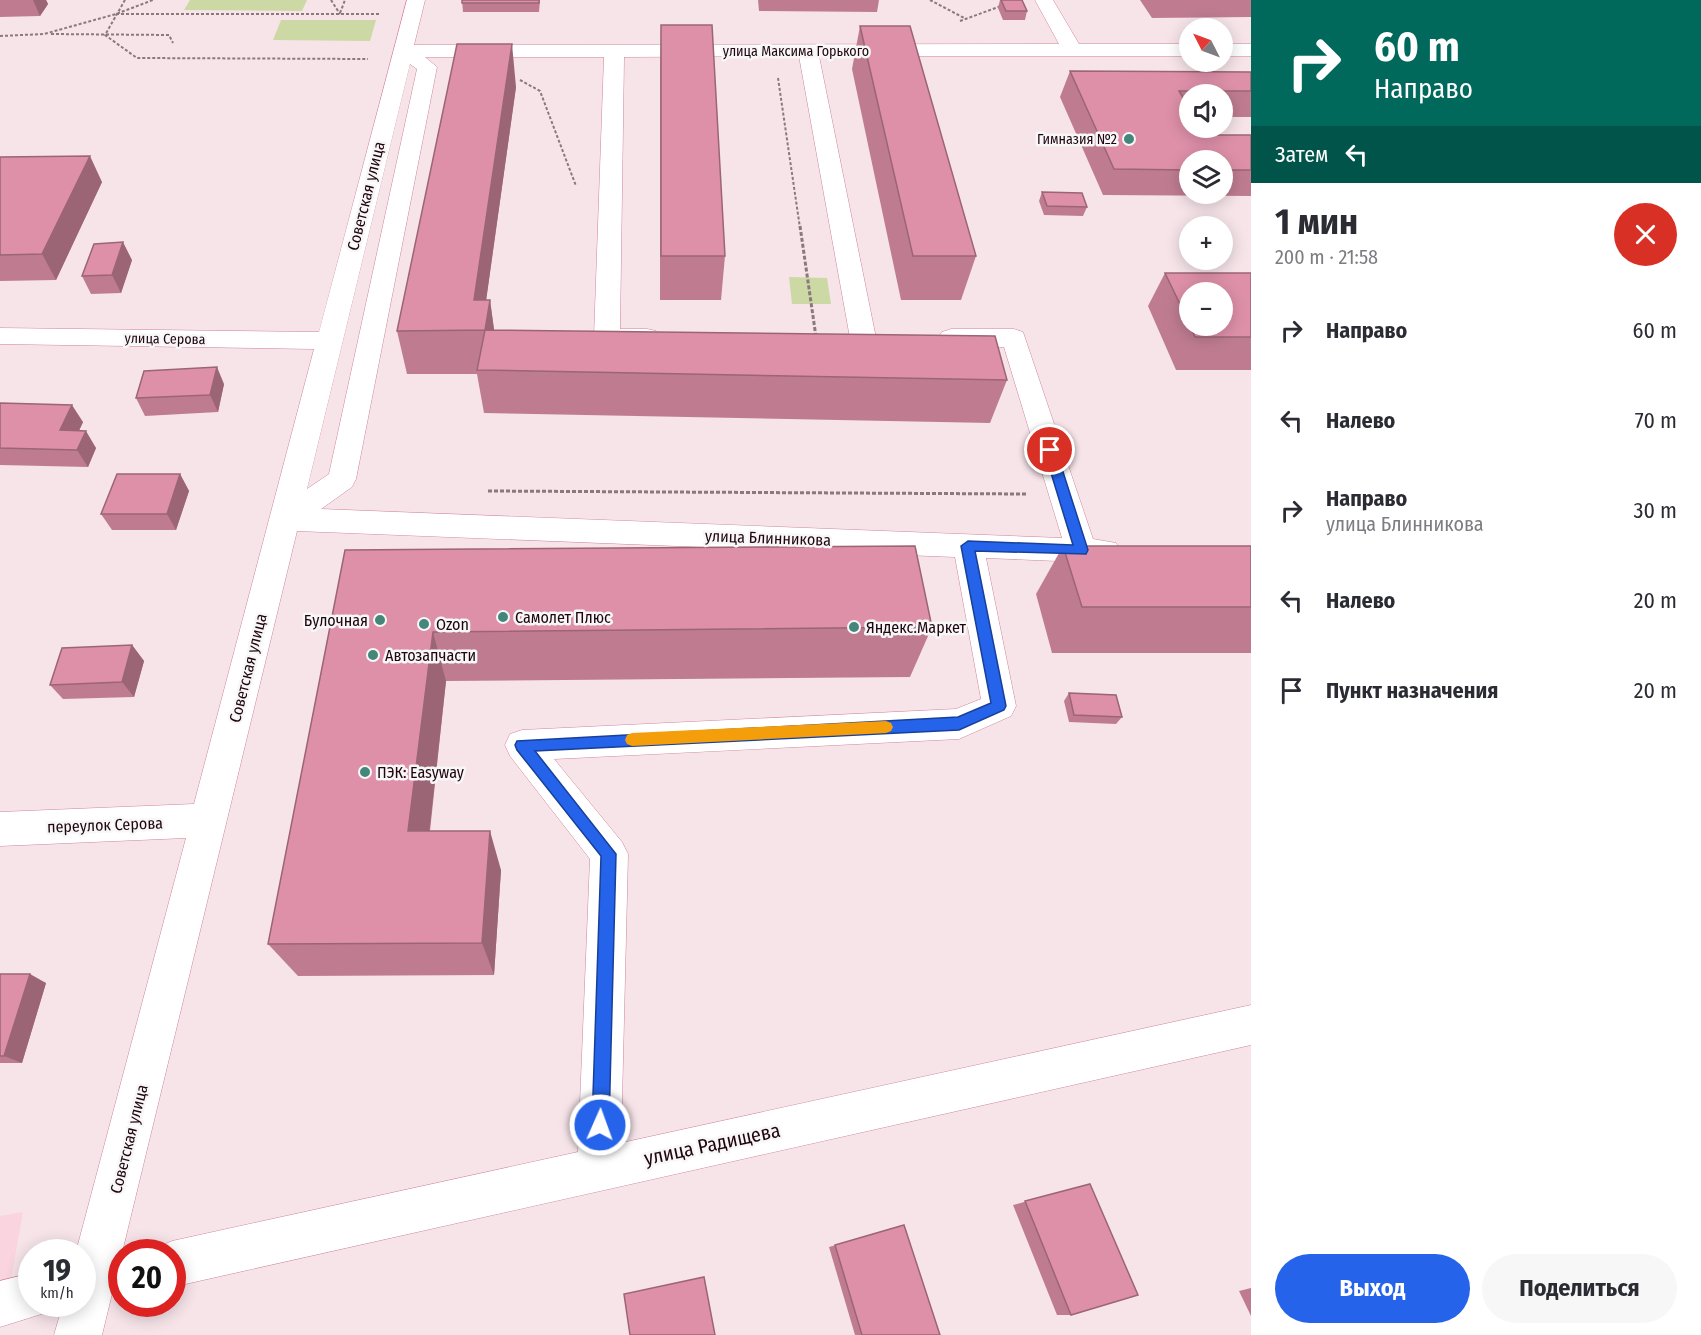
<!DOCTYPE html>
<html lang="ru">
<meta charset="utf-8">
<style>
body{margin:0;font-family:"Fira Sans Condensed",sans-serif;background:#f7f7f7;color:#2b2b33;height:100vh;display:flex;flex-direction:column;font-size:22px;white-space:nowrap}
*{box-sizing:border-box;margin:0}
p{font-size:20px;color:#7c7c81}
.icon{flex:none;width:33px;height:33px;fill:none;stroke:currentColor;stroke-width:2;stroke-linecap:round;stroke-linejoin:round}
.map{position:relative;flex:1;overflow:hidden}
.panel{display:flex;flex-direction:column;background:#fff;width:450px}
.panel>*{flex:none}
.guide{background:#00695c;color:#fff;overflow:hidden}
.needle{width:39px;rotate:312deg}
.buttons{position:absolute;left:1179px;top:18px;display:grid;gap:12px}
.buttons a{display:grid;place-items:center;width:54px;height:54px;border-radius:50%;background:#fff;box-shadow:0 3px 15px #0003;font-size:30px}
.speed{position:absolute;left:18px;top:1239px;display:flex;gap:12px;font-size:30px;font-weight:700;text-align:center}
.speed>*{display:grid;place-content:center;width:78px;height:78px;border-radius:50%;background:#fff;box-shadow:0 3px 15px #0003;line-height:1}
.speed small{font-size:15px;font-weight:400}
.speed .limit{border:9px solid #d22;background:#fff;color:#111}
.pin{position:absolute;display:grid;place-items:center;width:51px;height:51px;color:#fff;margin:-26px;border:3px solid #fff;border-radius:50%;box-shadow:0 2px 6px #0007}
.me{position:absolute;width:66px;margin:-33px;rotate:2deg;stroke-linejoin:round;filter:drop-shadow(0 0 4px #0008)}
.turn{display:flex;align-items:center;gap:21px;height:126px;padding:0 24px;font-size:27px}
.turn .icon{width:78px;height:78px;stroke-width:2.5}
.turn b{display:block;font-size:42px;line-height:51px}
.then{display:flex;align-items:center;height:57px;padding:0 24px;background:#0003;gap:12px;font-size:22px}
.round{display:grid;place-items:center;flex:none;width:63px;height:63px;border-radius:32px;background:#f7f7f7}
.overview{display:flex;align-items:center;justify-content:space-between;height:102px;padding:0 24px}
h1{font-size:36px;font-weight:700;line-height:45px}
.action{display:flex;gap:12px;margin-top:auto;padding:12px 24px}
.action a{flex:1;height:69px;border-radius:36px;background:#2563eb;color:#fff;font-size:24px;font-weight:700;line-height:69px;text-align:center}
.action a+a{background:#f7f7f7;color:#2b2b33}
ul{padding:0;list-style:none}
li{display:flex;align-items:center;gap:18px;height:90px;padding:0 24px}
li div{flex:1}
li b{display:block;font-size:22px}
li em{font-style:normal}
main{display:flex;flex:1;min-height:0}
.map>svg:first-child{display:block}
</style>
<main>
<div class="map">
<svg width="1251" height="1335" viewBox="0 0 1251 1335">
<rect width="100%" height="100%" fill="#f6e4e9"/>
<path fill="#fad5df" d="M23,1212L10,1285L0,1287V1216Z"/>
<path fill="#ccd9a4" d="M190,0H307L302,11L184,10Z
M281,20H376L370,41L273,40Z
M789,277L827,278L831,304H792Z"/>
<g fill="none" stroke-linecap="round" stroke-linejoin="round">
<g stroke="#d1849d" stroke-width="1">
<path id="minor" d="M407,0H425L414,45L1059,44L1035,0H1053L1079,44H1190V56H819L876,338L872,344L863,347L854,344L850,338L799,56L624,57L620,329H647L656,331L660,337L656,343C639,348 615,348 598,343L594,337L604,57H425L437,67L356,479L352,487L321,509L1062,538L1004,347H951L942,344L938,338L942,332L951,329H1014L1023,332L1093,539L1116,543L1120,551L1116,559L1105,563L986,558L1016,706L1011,716L959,739L554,759L622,842L628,854L621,1143L1251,1005V1045L172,1287V1252H154L156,1248L172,1241L578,1152L590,859L510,756L505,745L510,734L522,730L956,709L981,699L955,557L297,531L102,1335H54L63,1304H82V1252H76L186,838L0,846V812L194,804L314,349L0,344V328L319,332ZM410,64L417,69L329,474L307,489Z
M1222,44H1251V56H1222Z
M32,1273V1304H52L48,1312L0,1327V1281Z"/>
</g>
<path stroke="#8d777f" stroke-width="2" stroke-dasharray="3 2" stroke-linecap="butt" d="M125,0L105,35L137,58L368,59
M331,0L340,14
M930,0L966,19
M340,13L345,0
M116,14H381
M960,21L1001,6
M51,34L169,35L173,43
M0,36L44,34L116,14L153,0
M778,78L800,228
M520,80L540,91L576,186"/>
<path stroke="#8d777f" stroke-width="3" stroke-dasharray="4 2" stroke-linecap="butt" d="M800,226L816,337
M488,491L1026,494"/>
<use href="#minor" fill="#fff" fill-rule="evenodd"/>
</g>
<path fill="#bf7c91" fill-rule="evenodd" d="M0,0H46L48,4L40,16L0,17Z
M462,0H540L539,12H463Z
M758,0H879L877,12L759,11Z
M1000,0H1022L1027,11L1025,20H1003L998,8Z
M1140,0H1251V17L1152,18Z
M661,25L725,256L721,300H660V68Z
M860,26L976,256L961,300H901L852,69Z
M1070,71L1251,72V117H1222V94H1190V128L1204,135H1251V196L1103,195L1060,97ZM1190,160H1222V194H1190Z
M516,87L486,300H490L494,330L1007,380L990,423L484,413L477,374H407L397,331Z
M0,157L102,182L56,280L0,281Z
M1042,192L1087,207L1083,216L1044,215L1039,201Z
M132,260L121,293L91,294L82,276Z
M1165,273H1251V370H1176L1148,306Z
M224,384L218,412L145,416L136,398Z
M0,403L83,422L79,431L96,448L88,467L0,465Z
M180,474L189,491L176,530H112L101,514Z
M1063,546H1251V653H1052L1036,594Z
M345,550L932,627L910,677L446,681L430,831L501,870L494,975L298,976L268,944Z
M132,645L144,661L134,697L63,699L50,685Z
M1069,693L1122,717L1116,724L1069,722L1064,701Z
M0,974L46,983L22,1063H0Z
M1090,1184L1071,1315H1057L1013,1205Z
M904,1225L940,1335H855L829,1247Z
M1251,1288V1316L1239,1291Z"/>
<path fill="#9b6576" d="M33,0H46L48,4L40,16Z
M512,44L516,87L482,330L474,300Z
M90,156L102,182L56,280L42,254Z
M123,242L132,260L121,293L112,275Z
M490,300L496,344L485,330Z
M217,367L224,384L218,412L210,395Z
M72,405L83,422L71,447L60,430Z
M86,431L96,448L88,467L77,450Z
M180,474L189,491L176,530L167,514Z
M433,632L446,681L425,870L408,831Z
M132,645L144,661L134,697L122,682Z
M490,831L501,870L494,975L482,943Z
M30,974L46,983L22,1063L4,1056Z"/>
<path fill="#de90a9" stroke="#9b6576" stroke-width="1.5" d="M462,0H539V3H462Z
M1001,0H1022L1027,11H1006Z
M661,25H712L725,256H661Z
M860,26H910L976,256H913Z
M457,44H512L474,300H490L485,330L397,331Z
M1070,71L1251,72V91H1179L1190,109V128H1200L1204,135H1251V170H1222V160H1190V170L1114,169Z
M90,156L42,254L0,255V157Z
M1042,192L1082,193L1087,207L1047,206Z
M123,242L112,275L82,276L94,244Z
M1165,273H1251V337H1195L1190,326H1222V292H1190V325Z
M485,330L995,336L1007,380L477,370Z
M217,367L210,395L136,398L144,371Z
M0,403L72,405L60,430L86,431L77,450L0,448Z
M117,474H180L167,514H101Z
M915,546L932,627L433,632L408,831H490L482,943L268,944L345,550Z
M1063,546H1251V607H1082Z
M132,645L122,682L50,685L62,648Z
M1069,693L1116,695L1122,717L1074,715Z
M0,974H30L4,1056H0Z
M1090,1184L1138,1295L1071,1315L1025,1201Z
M904,1225L940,1335H862L835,1245Z
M704,1277L715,1335H630L624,1294Z"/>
<path fill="#2563eb" stroke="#184099" stroke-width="1.5" d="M1050,446L1056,450L1088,550L1086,554L975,551L1006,706L1004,710L959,730L535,751L616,854L609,1125L607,1131L600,1133L594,1131L592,1125L601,856L517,750L515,745L517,741L958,717L991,703L961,546L968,541L1073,545L1044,450Z"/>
<path fill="#f59e0b" d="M886,721L891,723L893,727L891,731L886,733L632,746L627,744L625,740L627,735L632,733Z"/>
<g fill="#44877a" stroke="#f7f7f7" stroke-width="2">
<circle cx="1129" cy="139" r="6"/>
<circle cx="503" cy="617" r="6"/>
<circle cx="380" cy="620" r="6"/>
<circle cx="424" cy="624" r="6"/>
<circle cx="854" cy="627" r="6"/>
<circle cx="373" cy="655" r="6"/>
<circle cx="365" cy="772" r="6"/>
</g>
<g text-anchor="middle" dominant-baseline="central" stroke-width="5" stroke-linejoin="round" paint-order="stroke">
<g font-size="14" fill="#20050f" stroke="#f7f7f7">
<text x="796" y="51">улица Максима Горького</text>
<text transform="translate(165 339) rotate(1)">улица Серова</text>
</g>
<g font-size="14" fill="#20050f" stroke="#f7f7f7" text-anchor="end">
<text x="1117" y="139">Гимназия №2</text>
</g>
<g font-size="16" fill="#20050f" stroke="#f7f7f7">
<text transform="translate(366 196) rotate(-76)">Советская улица</text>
<text transform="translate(768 538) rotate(2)">улица Блинникова</text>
<text transform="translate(248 668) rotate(-76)">Советская улица</text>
<text transform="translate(105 825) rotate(-2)">переулок Серова</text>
<text transform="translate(129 1139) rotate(-76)">Советская улица</text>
</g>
<g font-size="16" fill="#20050f" stroke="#f7f7f7" text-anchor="start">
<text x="515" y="617">Самолет Плюс</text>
<text x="368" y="620" text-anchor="end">Булочная</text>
<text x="436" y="624">Ozon</text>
<text x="866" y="627">Яндекс.Маркет</text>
<text x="385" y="655">Автозапчасти</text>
<text x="377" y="772">ПЭК: Easyway</text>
</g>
<g font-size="20" fill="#20050f" stroke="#f7f7f7">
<text transform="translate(712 1144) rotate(-12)">улица Радищева</text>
</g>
</g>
</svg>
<div class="buttons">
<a><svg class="needle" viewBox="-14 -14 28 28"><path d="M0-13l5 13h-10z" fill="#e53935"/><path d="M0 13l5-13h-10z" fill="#7c7c81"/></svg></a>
<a><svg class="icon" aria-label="sound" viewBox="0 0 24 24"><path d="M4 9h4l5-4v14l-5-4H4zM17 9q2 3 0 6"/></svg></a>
<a><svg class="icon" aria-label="layers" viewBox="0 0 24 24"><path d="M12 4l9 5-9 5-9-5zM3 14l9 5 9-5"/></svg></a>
<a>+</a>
<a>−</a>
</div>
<div class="speed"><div>19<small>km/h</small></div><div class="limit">20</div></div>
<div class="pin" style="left:1050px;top:450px;background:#d93025"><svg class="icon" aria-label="arrive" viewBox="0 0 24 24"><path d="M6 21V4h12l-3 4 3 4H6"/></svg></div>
<svg class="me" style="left:600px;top:1125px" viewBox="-20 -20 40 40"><circle r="17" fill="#2563eb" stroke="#fff" stroke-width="3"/><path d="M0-11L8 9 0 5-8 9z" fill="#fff"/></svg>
</div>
<section class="panel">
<div class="guide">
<div class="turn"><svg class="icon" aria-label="right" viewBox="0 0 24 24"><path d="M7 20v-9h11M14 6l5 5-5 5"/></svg><div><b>60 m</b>Направо</div></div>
<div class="then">Затем<svg class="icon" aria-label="left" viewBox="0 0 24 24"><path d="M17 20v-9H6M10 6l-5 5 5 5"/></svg></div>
</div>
<div class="overview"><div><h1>1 мин</h1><p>200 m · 21:58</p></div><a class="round" style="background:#d93025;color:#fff"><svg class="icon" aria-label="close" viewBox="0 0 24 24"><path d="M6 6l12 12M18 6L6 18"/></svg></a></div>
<ul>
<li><svg class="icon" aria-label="right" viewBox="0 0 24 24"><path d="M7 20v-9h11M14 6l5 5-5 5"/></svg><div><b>Направо</b></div><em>60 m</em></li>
<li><svg class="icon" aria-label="left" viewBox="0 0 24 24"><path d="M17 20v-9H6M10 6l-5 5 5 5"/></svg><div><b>Налево</b></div><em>70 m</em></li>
<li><svg class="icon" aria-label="right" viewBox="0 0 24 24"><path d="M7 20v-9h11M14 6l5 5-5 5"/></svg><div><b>Направо</b><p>улица Блинникова</p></div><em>30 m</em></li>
<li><svg class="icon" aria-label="left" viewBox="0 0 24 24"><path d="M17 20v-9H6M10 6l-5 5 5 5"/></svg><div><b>Налево</b></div><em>20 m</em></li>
<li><svg class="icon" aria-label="arrive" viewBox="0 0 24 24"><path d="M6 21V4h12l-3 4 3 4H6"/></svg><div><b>Пункт назначения</b></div><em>20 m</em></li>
</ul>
<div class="action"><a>Выход</a><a>Поделиться</a></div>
</section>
</main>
